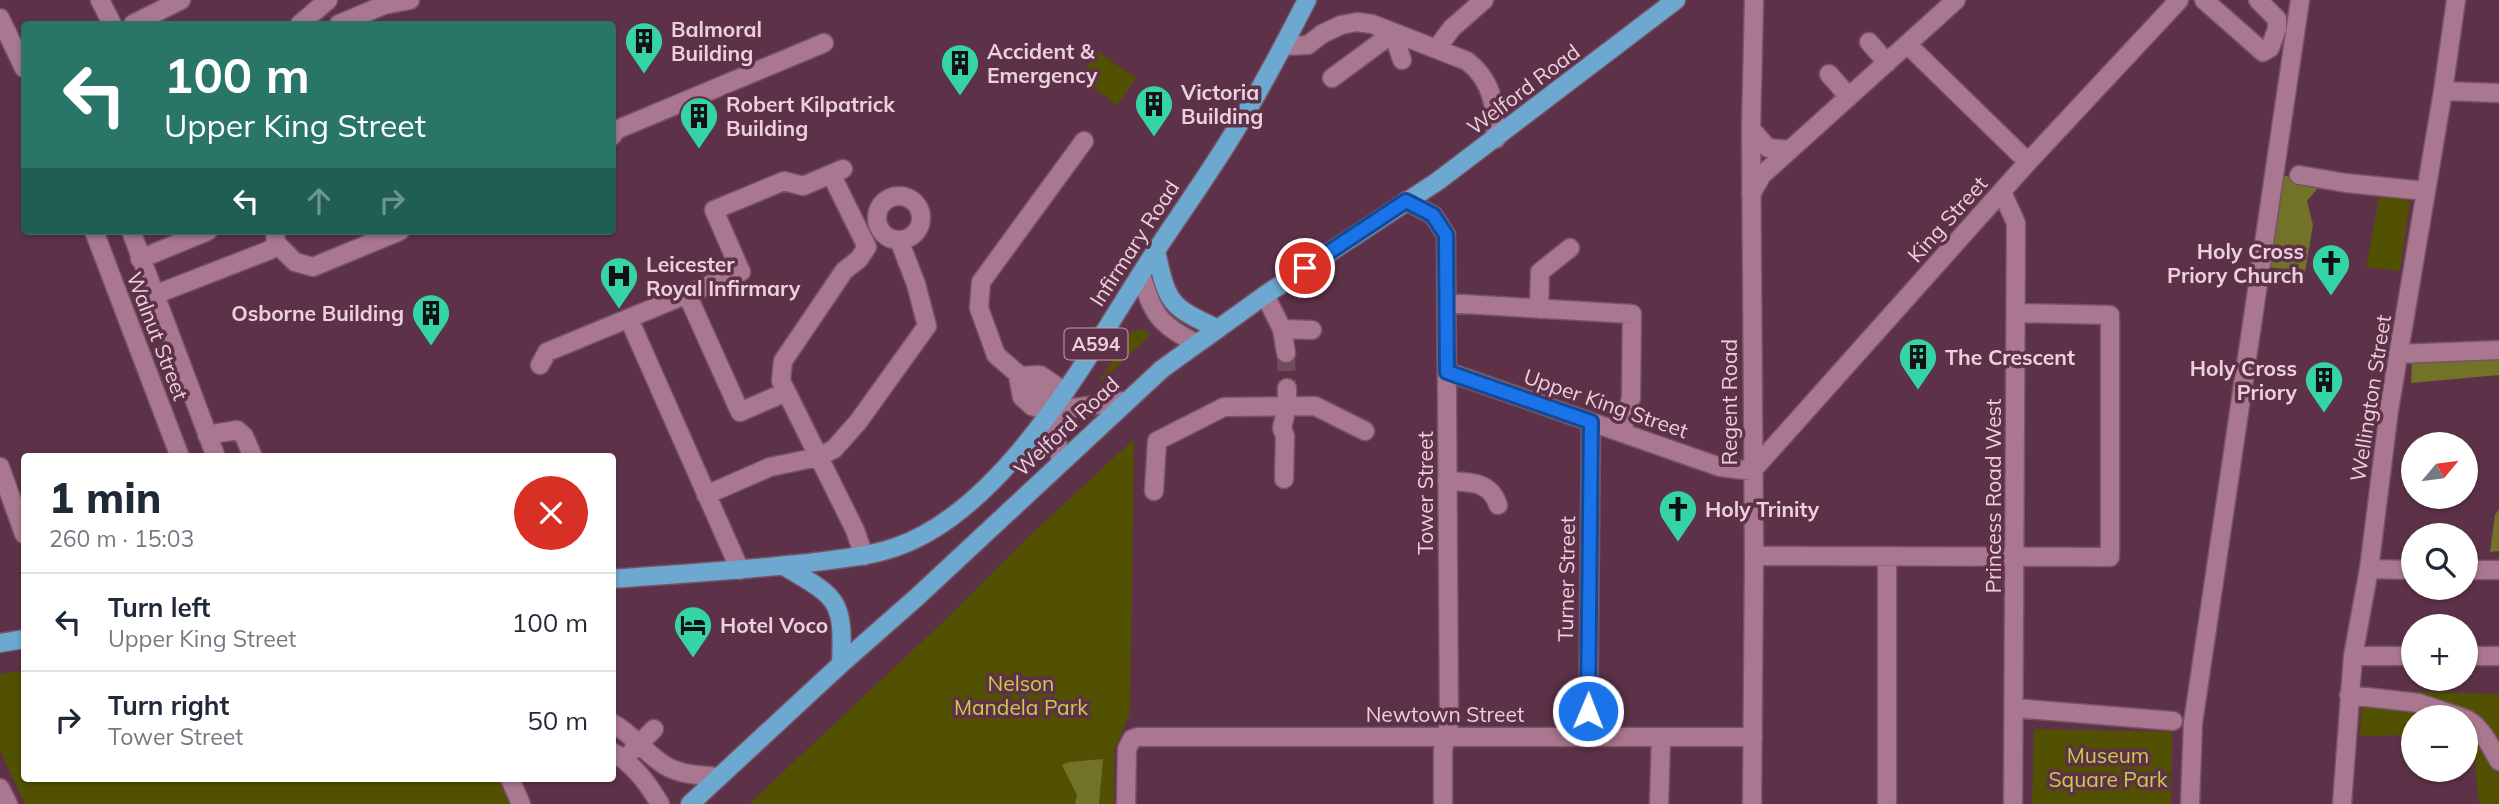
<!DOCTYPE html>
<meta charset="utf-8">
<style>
body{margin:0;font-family:Mulish,sans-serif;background:#f6f6f7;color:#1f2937;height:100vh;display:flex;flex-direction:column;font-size:26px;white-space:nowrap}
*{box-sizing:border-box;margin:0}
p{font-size:23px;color:#747a83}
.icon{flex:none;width:38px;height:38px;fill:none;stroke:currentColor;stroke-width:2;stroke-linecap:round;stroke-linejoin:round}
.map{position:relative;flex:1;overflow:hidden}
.drawer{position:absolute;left:21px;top:453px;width:595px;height:329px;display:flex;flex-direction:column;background:#fff;border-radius:7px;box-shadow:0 2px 5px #0004}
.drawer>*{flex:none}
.banner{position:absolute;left:21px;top:21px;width:595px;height:214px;border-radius:7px;box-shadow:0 2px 5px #0004;background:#297669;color:#fff;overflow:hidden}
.needle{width:46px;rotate:61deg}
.buttons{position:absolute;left:2401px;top:432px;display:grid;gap:14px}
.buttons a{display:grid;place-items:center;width:77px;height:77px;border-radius:50%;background:#fff;box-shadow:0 2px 5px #0004;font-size:35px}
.pin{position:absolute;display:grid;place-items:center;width:60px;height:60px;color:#fff;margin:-30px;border:4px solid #fff;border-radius:50%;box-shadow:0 2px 7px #0007}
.me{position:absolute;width:77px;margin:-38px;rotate:1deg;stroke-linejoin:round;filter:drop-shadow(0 0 5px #0008)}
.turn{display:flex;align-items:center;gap:24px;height:147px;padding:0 28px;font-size:32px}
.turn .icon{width:91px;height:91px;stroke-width:2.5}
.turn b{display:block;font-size:49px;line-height:60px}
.lanes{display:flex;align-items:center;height:66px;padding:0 28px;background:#0003;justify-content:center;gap:35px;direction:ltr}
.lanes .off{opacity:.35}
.round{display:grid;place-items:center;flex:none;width:74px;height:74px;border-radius:37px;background:#f6f6f7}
.head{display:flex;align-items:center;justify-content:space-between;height:119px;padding:0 28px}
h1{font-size:42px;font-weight:800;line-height:52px}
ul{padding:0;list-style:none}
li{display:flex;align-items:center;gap:21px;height:98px;padding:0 28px;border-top:2px solid #e0e1e3}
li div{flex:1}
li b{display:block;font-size:26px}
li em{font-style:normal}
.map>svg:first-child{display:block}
</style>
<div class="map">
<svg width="2499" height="804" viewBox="0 0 2499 804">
<rect width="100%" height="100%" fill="#5d3248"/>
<path fill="#525101" d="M1097,51L1136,78L1117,105L1079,78Z
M2380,194L2410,198L2400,271L2366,267Z
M1145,329L1150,335L1102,381H1099L1132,332Z
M1134,439L1130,713L1114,751V804H749L944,621L1025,540Z
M24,671V779H499L510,804H25L0,750V674Z
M2363,690L2499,694V804H2479L2473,740H2466V718H2413V735L2360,736Z
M2034,729L2172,732L2171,804H2032Z"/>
<path fill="#727229" d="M2280,175L2323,182L2307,201L2313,225L2305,272L2269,267Z
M2499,353V375L2411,383L2412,359Z
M2499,509V551L2490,552L2495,515Z
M1103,759L1099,804H1075L1077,795L1062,765L1069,762Z"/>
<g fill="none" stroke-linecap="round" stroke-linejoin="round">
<path stroke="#724a5e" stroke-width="18" stroke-dasharray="18 9" stroke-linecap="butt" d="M1286,353L1287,388"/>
<g stroke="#775366" stroke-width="21">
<path id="minor" d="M100,0L112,24
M2204,0L2263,52L2270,48L2277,29V19L2258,0
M0,18L24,68
M133,24L181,0
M300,24L328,0
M339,24L384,5L410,0
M1869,42L1887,63
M1907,44L2028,162
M1284,46L1308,45L1322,34L1341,25L1357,22L1372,24L1467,61C1494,82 1495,107 1496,139
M1437,48L1452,28L1484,0
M1829,74L1849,97
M1332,78L1393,33L1402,60
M2443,91L2499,93
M1751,129L1768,148L1790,150
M612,136L616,130L824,43
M831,174L867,247L859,259L844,271L783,361L781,381L855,530L864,556
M2299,175L2346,183L2425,191
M2002,192L2016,223L2013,804
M1751,194L1762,175L1956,0
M877 218a22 22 0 1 1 44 0a22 22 0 1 1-44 0Z
M1406,201L1433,215L1446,235L1449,724L1443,750V804
M94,231L180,457
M131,231L216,457
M276,243L295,262L313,267L400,231
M140,259L208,231
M1141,274C1152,313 1159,325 1196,343
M687,294L740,412L786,392
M154,295L270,250L276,243L275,231
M1265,295L1282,329L1286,353
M1446,303L1632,314L1631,398L1622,432
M1539,309L1540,272L1570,248
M629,319L740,570
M1282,329L1312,330
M2398,354L2499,350
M540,365L547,352L741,272L714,210L784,181L803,186L843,169
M1448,372L1720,467L1752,471L2028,162L2179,0
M1018,376L1022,397L1032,406L1051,411L1125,401
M1018,376L1040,375L1065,392
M207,435L237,430L244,436L253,457
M1061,462L1051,411L1040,393L996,355L979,308L981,282L1084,141
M0,467L24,534
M1284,479L1285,436L1282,428L1287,406V388
M1447,481C1470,482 1490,481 1498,505
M1154,491L1157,441L1224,407L1315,406L1365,431
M706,495L770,467L818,457L834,449L858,422L927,326L916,284L899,240
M1754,556L2110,557V315L2016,313
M2369,569L2413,570
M2466,570H2499
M2353,656H2413
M2466,656H2499
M2349,695L2419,703L2463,718
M2014,708L2173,721
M2466,719C2482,727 2490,746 2499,761
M612,723C631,733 643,750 660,762C676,775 699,775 719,777
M1588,737L1591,422
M632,751L654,729
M612,752C633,763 649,785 660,804
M510,779L521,804
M0,788L8,804
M1887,801V557
M1126,804L1127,749L1132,739L1138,737H1753
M1659,804L1661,737
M1752,804L1754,556L1751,129L1754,0
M2190,804L2193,723L2300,0
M2342,804L2353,656L2369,569L2389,410L2443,91L2456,0"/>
</g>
<g stroke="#775366" stroke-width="21">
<path id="major" d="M1156,252C1168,304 1169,306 1218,329
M784,566C838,598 844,599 841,664
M612,579C678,574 743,570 808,563C837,559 868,557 896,547C1005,510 1091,351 1151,258C1180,214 1211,171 1238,126C1263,85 1285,43 1307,0
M0,643L24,639
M690,804L841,664L917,597L1162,369L1265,295L1438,181L1676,0"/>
</g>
<use href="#minor" stroke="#a9778f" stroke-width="18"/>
<use href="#major" stroke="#6ca8d0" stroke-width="18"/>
</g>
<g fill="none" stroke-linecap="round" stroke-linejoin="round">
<g stroke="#114b97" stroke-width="18">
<path id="route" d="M1305,268L1406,201L1433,215L1446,235L1447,372L1591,422L1588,711"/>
</g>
<use href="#route" stroke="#1a73e8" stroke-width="12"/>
</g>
<defs>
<g id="building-pin" transform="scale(2.0125)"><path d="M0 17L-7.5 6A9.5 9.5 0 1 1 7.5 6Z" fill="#35d4a7" stroke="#5d3248"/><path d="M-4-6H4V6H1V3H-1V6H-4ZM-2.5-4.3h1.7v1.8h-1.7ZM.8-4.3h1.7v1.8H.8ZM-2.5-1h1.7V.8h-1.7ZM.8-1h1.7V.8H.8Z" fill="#111"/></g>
<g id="church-pin" transform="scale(2.0125)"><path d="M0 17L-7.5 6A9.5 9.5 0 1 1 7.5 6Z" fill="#35d4a7" stroke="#5d3248"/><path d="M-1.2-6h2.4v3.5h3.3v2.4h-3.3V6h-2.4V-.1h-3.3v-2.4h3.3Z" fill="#111"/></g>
<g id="hospital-pin" transform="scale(2.0125)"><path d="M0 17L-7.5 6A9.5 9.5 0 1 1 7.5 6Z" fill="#35d4a7" stroke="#5d3248"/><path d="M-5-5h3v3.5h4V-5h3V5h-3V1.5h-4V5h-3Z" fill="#111"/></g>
<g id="hotel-pin" transform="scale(2.0125)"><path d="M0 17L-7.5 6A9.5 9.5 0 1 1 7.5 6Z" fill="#35d4a7" stroke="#5d3248"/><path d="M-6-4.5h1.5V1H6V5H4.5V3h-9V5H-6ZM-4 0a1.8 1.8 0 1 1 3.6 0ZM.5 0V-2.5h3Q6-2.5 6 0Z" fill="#111"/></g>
</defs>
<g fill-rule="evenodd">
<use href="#building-pin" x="644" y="41"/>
<use href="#building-pin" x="960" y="63"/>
<use href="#building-pin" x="1154" y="104"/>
<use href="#building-pin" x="699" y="116"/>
<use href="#church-pin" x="2331" y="263"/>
<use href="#hospital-pin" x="619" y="276"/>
<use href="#building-pin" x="431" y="313"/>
<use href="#building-pin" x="1918" y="357"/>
<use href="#building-pin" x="2324" y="380"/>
<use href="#church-pin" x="1678" y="509"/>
<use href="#hotel-pin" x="693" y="625"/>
</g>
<g text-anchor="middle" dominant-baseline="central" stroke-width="7" stroke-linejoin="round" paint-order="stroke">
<rect fill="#5d3248" stroke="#c1a1b0" stroke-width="2" x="1064.5" y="328.5" width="63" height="31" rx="5"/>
<g font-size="19" font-weight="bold" fill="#ecd0dd">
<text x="1096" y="344">A594</text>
</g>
<g font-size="21" font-weight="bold" fill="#ecd0dd" stroke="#5d3248" text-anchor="start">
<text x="671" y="29">Balmoral<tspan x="671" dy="24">Building</tspan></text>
<text x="987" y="51">Accident &amp;<tspan x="987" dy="24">Emergency</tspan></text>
<text x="1181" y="92">Victoria<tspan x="1181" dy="24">Building</tspan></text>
<text x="726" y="104">Robert Kilpatrick<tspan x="726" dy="24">Building</tspan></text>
<text x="2304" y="251" text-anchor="end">Holy Cross<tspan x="2304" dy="24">Priory Church</tspan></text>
<text x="646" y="264">Leicester<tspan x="646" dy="24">Royal Infirmary</tspan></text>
<text x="404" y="313" text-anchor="end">Osborne Building</text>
<text x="1945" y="357">The Crescent</text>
<text x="2297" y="368" text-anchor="end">Holy Cross<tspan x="2297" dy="24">Priory</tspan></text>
<text x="1705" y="509">Holy Trinity</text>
<text x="720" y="625">Hotel Voco</text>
</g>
<g font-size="21" fill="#ecd0dd" stroke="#5d3248">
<text transform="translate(1523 89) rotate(-37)">Welford Road</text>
<text transform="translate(1947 219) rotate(-48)">King Street</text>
<text transform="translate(1134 243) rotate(-57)">Infirmary Road</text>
<text transform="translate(158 336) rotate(69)">Walnut Street</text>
<text transform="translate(2370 398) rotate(-81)">Wellington Street</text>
<text transform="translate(1729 402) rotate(-90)">Regent Road</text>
<text transform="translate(1606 403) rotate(19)">Upper King Street</text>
<text transform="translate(1066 426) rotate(-43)">Welford Road</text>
<text transform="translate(1425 493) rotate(-90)">Tower Street</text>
<text transform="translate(1993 496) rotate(-90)">Princess Road West</text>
<text transform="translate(1566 579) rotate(-89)">Turner Street</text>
<text x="1445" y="714">Newtown Street</text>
</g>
<g font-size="21" fill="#cccb48" stroke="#5d3248">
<text x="1021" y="683">Nelson<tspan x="1021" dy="24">Mandela Park</tspan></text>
<text x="2108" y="755">Museum<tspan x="2108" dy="24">Square Park</tspan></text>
</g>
</g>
</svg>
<div class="buttons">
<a><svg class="needle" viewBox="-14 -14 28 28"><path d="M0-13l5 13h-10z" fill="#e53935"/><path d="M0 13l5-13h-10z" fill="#747a83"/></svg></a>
<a><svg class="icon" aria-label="search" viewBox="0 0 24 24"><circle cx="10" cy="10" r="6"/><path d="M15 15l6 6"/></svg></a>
<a>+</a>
<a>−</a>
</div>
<div class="pin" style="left:1305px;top:268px;background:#d93025"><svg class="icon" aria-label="arrive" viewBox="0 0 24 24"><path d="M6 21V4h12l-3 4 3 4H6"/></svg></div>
<svg class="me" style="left:1588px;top:711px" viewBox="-20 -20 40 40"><circle r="17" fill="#1a73e8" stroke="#fff" stroke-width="3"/><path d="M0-11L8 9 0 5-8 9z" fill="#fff"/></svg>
<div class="banner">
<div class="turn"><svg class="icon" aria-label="left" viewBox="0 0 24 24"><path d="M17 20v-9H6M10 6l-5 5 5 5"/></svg><div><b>100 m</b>Upper King Street</div></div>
<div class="lanes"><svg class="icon" aria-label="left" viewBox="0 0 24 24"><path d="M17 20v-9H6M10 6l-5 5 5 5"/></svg><svg class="icon off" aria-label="ahead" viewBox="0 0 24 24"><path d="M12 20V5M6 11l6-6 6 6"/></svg><svg class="icon off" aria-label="right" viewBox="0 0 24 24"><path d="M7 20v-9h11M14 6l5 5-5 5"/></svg></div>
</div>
<section class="drawer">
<div class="head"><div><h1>1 min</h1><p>260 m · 15:03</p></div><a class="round" style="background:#d93025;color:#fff"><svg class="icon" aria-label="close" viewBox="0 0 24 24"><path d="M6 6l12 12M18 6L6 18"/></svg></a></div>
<ul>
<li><svg class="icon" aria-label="left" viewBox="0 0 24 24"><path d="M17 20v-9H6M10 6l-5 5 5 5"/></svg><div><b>Turn left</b><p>Upper King Street</p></div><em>100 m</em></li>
<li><svg class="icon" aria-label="right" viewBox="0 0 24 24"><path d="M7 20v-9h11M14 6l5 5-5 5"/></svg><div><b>Turn right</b><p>Tower Street</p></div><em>50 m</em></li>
</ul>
</section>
</div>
